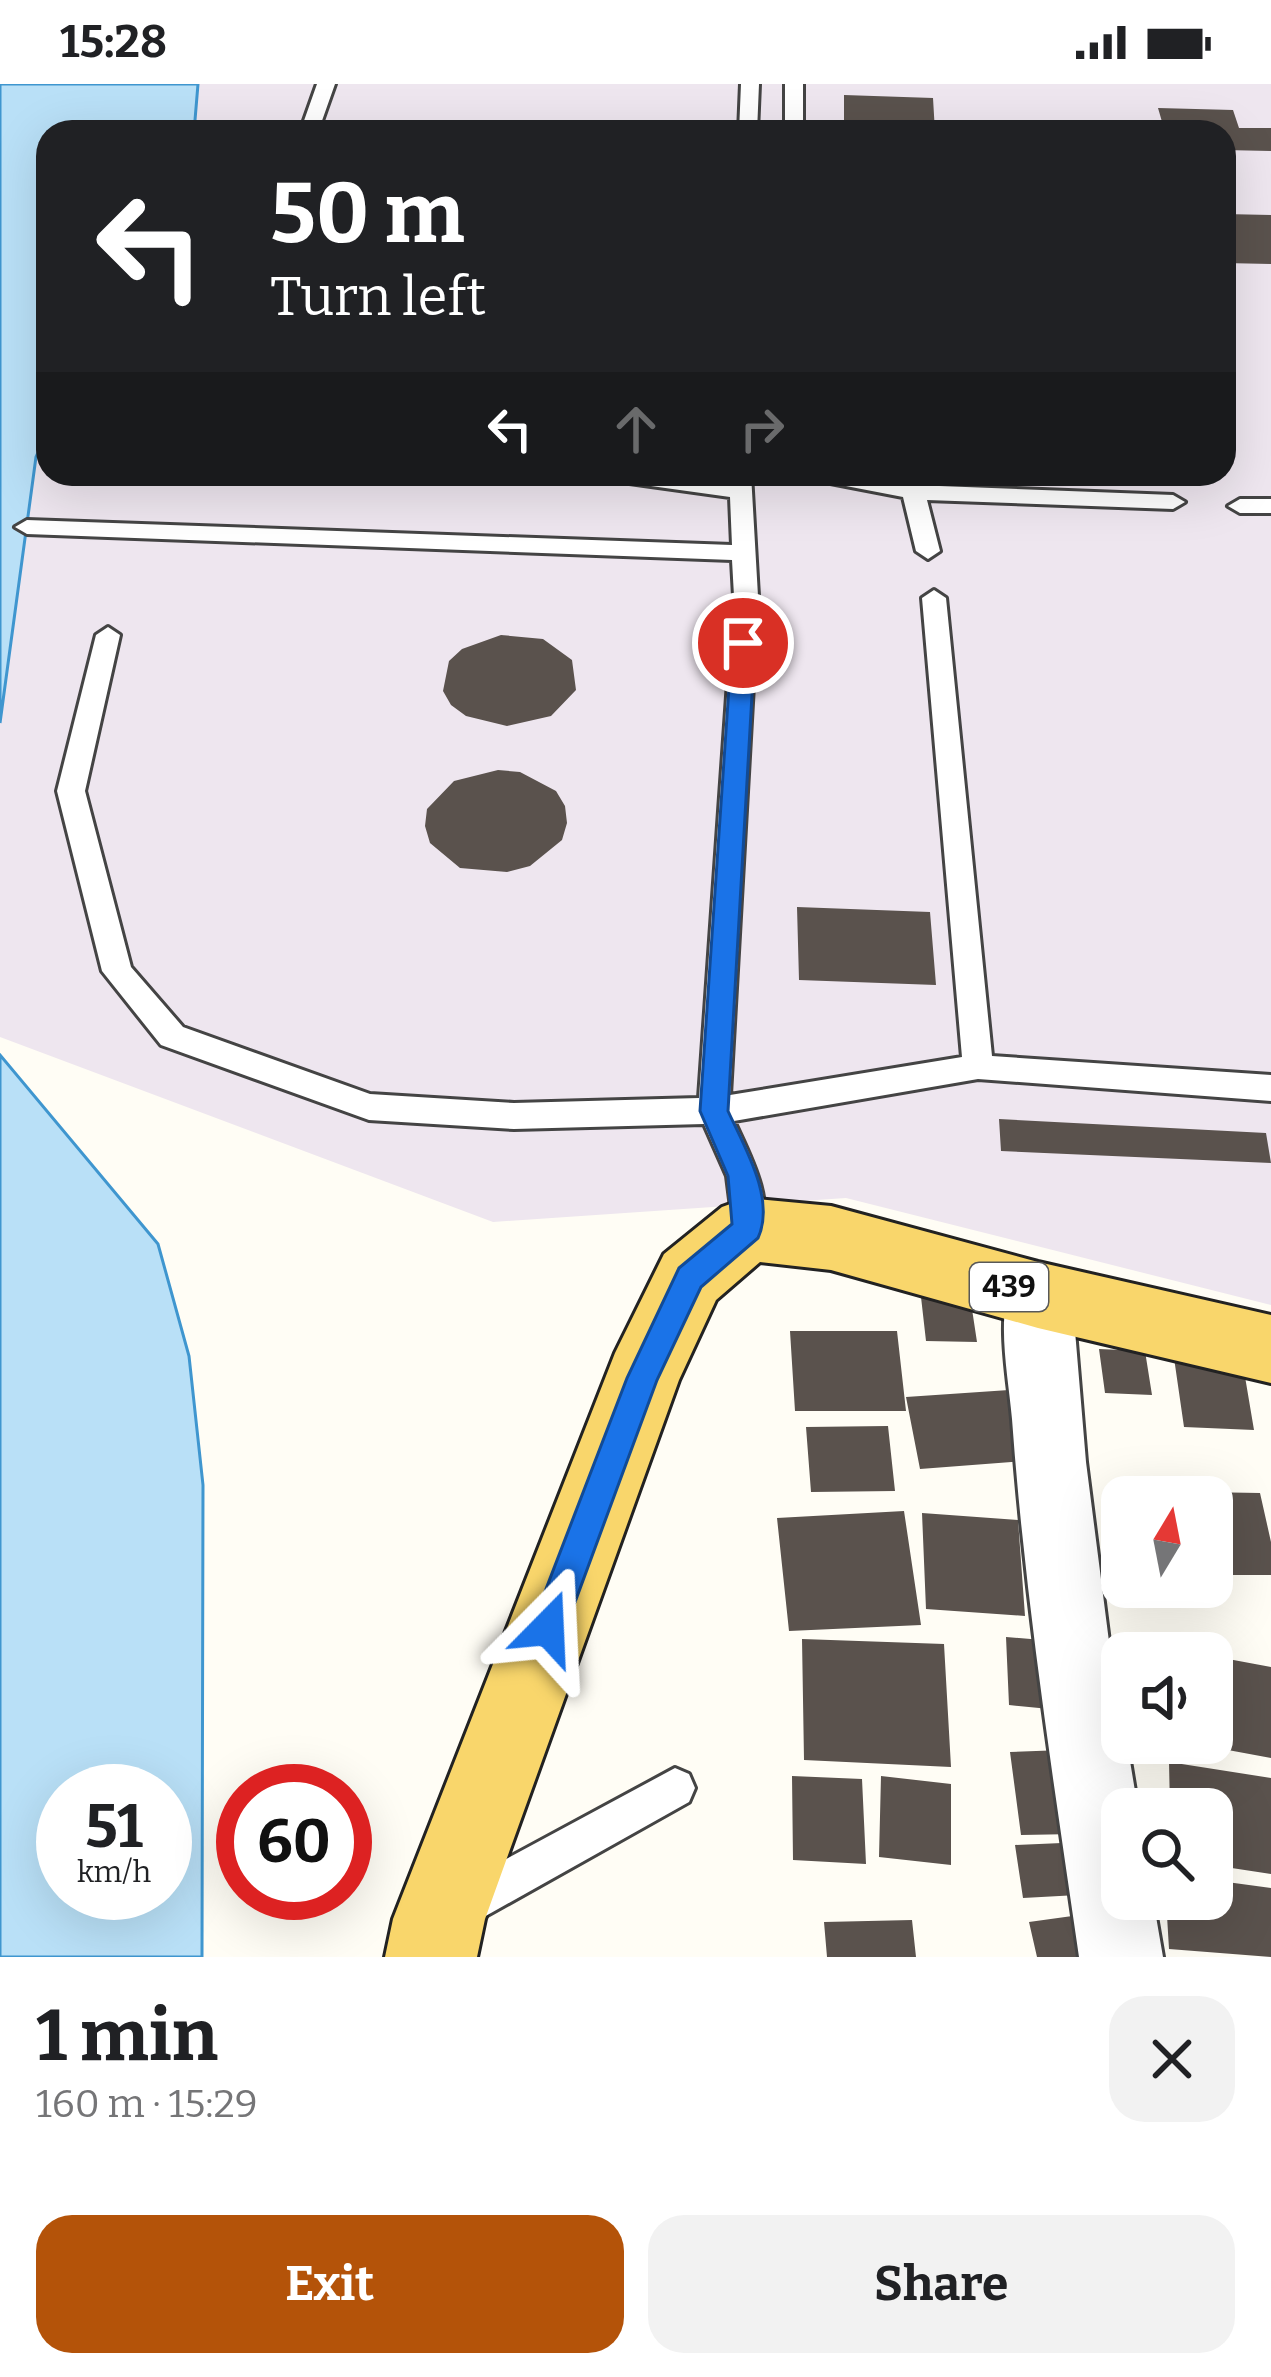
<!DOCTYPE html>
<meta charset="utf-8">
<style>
body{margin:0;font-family:Bitter,serif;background:#f2f2f2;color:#202124;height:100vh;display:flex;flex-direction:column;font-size:45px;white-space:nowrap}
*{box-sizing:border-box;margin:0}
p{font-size:39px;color:#757577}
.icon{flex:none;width:66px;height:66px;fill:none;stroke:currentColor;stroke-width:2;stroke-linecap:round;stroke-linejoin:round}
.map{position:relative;height:1873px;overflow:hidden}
.sheet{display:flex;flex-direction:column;background:#fff;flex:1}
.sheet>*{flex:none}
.banner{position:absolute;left:36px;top:36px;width:1200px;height:366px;border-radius:36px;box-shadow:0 12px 48px #0002;background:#202124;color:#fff;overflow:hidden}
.needle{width:78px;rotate:10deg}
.fabs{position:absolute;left:1101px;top:1392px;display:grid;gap:24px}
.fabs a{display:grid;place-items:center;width:132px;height:132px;border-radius:24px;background:#fff;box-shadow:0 12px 48px #0002;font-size:60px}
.speed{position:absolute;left:36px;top:1680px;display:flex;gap:24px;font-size:60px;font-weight:700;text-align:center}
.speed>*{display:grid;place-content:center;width:156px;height:156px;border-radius:50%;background:#fff;box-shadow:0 12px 48px #0002;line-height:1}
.speed small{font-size:30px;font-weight:400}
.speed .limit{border:18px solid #d22;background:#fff;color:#111}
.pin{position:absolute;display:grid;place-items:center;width:102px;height:102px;color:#fff;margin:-51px;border:6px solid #fff;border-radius:50%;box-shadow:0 3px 12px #0007}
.me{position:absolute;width:132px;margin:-66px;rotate:21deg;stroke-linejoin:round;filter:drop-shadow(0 0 9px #0008)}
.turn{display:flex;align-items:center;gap:42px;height:252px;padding:0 36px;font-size:54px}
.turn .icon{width:156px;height:156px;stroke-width:2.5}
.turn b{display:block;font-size:84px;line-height:102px}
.lanes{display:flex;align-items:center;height:114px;padding:0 36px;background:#0003;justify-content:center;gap:60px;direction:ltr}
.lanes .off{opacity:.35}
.round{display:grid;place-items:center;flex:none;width:126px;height:126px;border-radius:36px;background:#f2f2f2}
.summary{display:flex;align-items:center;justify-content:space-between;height:204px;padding:0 36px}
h1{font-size:72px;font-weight:700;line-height:90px}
.action{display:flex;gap:24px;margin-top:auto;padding:24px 36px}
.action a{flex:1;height:138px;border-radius:36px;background:#b45309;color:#fff;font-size:48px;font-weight:700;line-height:138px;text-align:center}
.action a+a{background:#f2f2f2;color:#202124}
.status{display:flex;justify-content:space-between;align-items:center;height:84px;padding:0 60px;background:#fff;direction:ltr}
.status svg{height:33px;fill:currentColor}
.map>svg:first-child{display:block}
</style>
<div class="status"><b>15:28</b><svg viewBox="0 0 49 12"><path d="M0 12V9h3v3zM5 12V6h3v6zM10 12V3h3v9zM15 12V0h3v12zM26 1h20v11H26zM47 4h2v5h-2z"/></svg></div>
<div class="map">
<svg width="1271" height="1873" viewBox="0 0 1271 1873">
<rect width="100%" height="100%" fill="#fffdf5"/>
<path fill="#eee6ef" d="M198,0H1271V1221L846,1114L493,1138L0,953V639L36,373L48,346V390H1224V48H194Z"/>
<path fill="#b9e0f7" stroke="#3f96cf" stroke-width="3" fill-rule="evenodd" d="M0,0H198L194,48H48V346L36,373L0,639Z
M0,971L158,1160L189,1272L203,1401L202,1873H0ZM63,1707H165V1809H63Z"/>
<path fill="#5a524d" d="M844,11L933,14L935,48H844Z
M1158,24L1233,26L1239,44H1271V67L1224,66V48H1165Z
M1224,130L1271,131V180L1224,179Z
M501,551L543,555L572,576L576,606L551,632L507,642L466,632L451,621L443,607L449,577L462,565Z
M498,686L520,688L556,707L565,722L567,739L562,756L530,782L507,788L460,784L430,759L425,742L427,725L454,697Z
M797,823L930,828L936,901L799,896Z
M999,1035L1266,1049L1271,1079L1001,1067Z
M970,1212L977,1258L926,1257L921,1213Z
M790,1247H897L906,1327H795Z
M1172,1260L1240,1263L1254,1346L1184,1343Z
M1099,1265L1145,1267L1152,1311L1105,1309Z
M1009,1306L1025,1377L920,1385L906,1313Z
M888,1342L895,1407L811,1408L806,1343Z
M1201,1408L1260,1409L1271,1458V1491H1218L1212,1462V1413H1202Z
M904,1427L921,1541L789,1547L777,1434Z
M922,1429L1018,1436L1025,1532L926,1525Z
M1006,1553L1066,1558L1070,1627L1009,1621Z
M802,1555L944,1560L951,1683L804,1676Z
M1212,1572L1271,1583V1674L1201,1661L1212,1659Z
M1063,1666L1076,1750L1021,1751L1010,1668Z
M1169,1678L1271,1694V1790L1212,1781V1725H1170Z
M792,1692L862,1695L866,1780L793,1776Z
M881,1692L951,1700V1781L879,1773Z
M1085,1758L1096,1810L1023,1814L1015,1761Z
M1212,1796L1271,1804V1873L1169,1865L1166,1815H1212Z
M1094,1829L1106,1873H1037L1029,1838Z
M912,1836L916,1873H827L824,1838Z"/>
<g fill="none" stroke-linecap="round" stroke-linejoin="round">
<g stroke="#444" stroke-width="6">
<path id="lane" d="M317,0H335L318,48H300Z
M741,0H759L757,48H739Z
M785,0H803V48H785Z
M604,390H666L729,399V390H751L758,512L730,1011L962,973L922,514L934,506L946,514L992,972L1271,991V1017L978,995L734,1037C749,1070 776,1118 759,1155L747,1159L735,1155L727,1092L704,1040L514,1045L369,1036L161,961L102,887L57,707L96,551L108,543L120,551L85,707L131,883L183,943L370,1010L514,1019L699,1014L734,512L732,476L27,450L15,443L27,436L732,461L730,413L615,397Z
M809,390H856L913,401L1173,411L1185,418L1173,425L927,416L940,467L928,475L916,467L903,413L820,397Z
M1271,415V429H1240L1228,422L1240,415Z
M675,1684L689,1690L695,1704L689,1718L475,1838L460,1844L445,1838L439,1823L445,1808Z"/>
</g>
<g stroke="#444" stroke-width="6">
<path id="street" d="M1038,1181L1062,1190L1072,1211L1086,1378L1122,1659H1127L1138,1725H1122V1815H1153L1163,1873H1079C1053,1694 1025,1515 1012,1335C1008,1289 995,1231 1014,1190Z"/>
</g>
<g stroke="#222" stroke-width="6">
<path id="primary" d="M747,1114L831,1122L1038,1178L1271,1231V1299L1038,1244L831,1186L760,1178L716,1216L679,1296L485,1835L477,1873H385L393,1835L615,1269L664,1170L722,1123Z"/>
</g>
<use href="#lane" fill="#fff" fill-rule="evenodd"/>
<use href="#street" fill="#fff" fill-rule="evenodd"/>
<use href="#primary" fill="#f9d66b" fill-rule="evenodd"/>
</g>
<path fill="#1a73e8" stroke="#114b97" stroke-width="3" d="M743,551L755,559L728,1027C744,1062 776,1115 758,1154L701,1203L657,1296L561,1556L548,1561L536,1556L531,1544L627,1294L679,1184L732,1140L728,1092L700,1027L732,559Z"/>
<g text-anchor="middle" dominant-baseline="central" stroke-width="12" stroke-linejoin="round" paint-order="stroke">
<rect fill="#fff" stroke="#585858" stroke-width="3" x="970" y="1179" width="78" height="48" rx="9"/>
<g font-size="30" font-weight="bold" fill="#111">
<text x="1009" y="1203">439</text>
</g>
</g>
</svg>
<div class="fabs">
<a><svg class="needle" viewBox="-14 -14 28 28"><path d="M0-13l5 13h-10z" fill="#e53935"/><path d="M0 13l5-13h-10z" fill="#757577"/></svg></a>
<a><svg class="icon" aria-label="sound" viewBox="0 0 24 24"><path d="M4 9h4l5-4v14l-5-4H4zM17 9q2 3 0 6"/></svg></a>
<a><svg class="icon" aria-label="search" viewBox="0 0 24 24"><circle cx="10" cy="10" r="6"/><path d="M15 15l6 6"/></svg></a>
</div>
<div class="speed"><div>51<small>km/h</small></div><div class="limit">60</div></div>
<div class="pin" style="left:743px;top:559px;background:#d93025"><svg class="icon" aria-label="arrive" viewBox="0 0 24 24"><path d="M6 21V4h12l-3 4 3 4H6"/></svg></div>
<svg class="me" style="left:548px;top:1544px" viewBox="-20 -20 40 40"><path d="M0-17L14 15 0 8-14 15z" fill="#1a73e8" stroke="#fff" stroke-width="4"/></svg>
<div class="banner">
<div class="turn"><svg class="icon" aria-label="left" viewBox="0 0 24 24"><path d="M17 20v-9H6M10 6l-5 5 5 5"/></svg><div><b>50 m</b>Turn left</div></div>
<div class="lanes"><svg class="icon" aria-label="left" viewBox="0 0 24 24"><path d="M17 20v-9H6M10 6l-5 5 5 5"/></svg><svg class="icon off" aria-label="ahead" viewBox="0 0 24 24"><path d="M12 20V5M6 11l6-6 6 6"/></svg><svg class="icon off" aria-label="right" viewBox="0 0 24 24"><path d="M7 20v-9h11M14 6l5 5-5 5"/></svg></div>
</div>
</div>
<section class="sheet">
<div class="summary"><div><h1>1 min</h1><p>160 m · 15:29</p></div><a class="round"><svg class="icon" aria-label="close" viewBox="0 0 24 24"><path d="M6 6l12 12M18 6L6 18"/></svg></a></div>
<div class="action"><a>Exit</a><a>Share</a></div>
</section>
